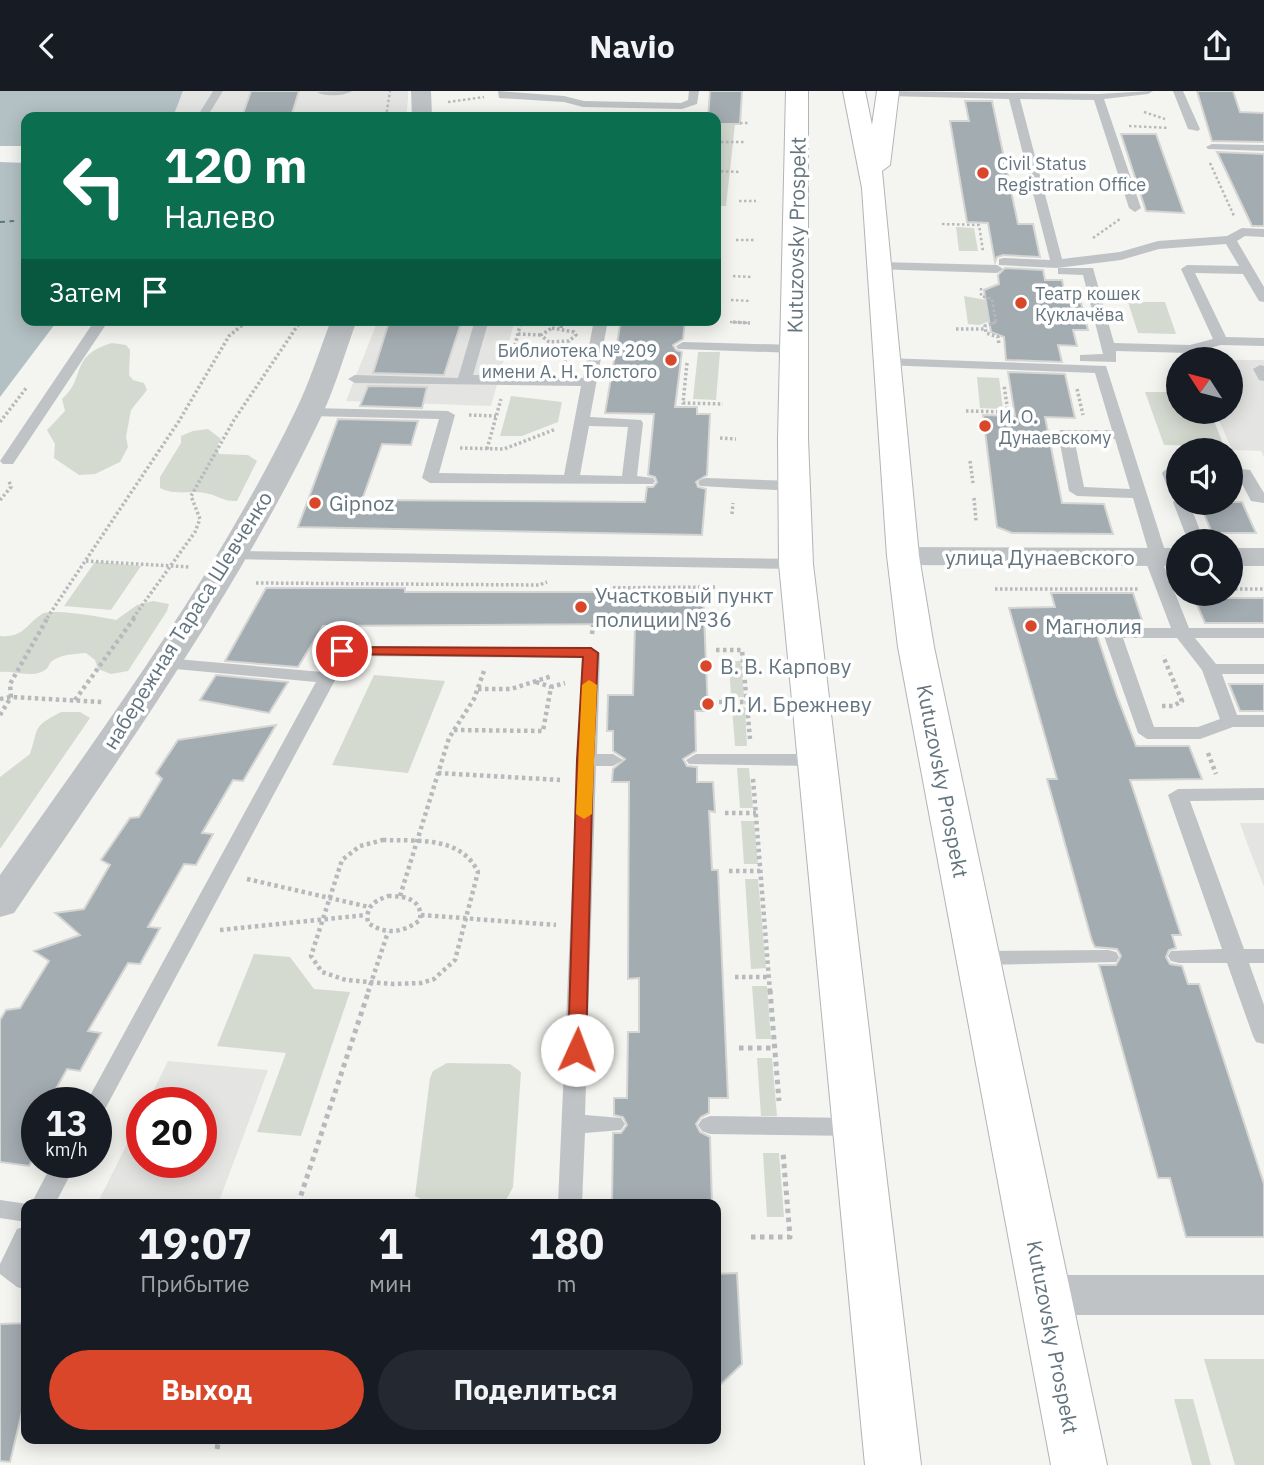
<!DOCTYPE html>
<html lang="ru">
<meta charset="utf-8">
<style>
body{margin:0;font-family:"IBM Plex Sans",sans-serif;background:#242831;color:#f1f3f6;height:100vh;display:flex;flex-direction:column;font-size:26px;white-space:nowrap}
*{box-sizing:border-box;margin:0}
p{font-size:23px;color:#9ea1a6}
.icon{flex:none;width:38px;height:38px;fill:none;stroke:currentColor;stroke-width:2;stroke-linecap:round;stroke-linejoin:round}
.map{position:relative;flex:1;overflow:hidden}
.side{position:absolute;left:21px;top:1108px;width:700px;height:245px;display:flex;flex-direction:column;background:#171b24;border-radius:14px;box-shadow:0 4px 18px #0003}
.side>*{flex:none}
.top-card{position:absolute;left:21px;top:21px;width:700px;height:214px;border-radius:14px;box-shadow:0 4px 18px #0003;background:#0b6e4f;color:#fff;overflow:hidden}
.needle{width:46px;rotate:306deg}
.tools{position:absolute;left:1166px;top:256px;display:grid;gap:14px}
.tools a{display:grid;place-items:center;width:77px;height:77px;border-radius:50%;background:#171b24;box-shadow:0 4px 18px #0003;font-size:35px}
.speed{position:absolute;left:21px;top:996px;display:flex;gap:14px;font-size:35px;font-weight:700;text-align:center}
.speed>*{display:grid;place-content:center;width:91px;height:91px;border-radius:50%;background:#171b24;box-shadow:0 4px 18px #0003;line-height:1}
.speed small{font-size:18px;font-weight:400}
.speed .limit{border:10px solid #d22;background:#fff;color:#111}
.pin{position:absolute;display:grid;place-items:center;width:60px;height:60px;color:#fff;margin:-30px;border:4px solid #fff;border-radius:50%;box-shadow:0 2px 7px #0007}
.me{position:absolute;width:77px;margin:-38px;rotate:2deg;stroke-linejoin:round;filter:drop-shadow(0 0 5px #0008)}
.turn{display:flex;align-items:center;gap:24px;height:147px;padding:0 28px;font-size:32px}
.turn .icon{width:91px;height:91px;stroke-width:2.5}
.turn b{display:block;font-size:49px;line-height:60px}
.then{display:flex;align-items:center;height:66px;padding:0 28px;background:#0003;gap:14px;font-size:26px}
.eta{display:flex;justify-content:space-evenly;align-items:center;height:119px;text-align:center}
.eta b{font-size:42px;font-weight:800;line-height:49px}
.cta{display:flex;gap:14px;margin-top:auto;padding:14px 28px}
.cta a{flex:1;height:80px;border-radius:42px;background:#da462a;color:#fff;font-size:28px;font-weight:800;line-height:80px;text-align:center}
.cta a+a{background:#242831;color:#f1f3f6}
header{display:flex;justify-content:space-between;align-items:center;height:91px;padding:0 28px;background:#171b24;font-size:32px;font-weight:800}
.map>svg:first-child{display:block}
</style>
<header><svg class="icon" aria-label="back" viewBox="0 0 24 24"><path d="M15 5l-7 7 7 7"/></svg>Navio<svg class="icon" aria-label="share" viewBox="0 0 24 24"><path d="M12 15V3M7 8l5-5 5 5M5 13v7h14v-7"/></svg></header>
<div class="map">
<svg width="1264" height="1374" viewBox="0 0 1264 1374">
<rect width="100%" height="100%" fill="#f4f4f0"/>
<path fill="#e4e5e3" d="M183,0H408V9L406,26H173Z
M378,229H515L491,315L346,310Z
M1230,269H1264V366L1261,360L1232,359L1215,320H1230Z
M1240,732H1264V796L1247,752Z
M168,970L268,979L218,1113H97L142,1023V1071H201V1012L148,1011Z"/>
<path fill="#d5dad1" d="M716,33H735L726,115H716Z
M956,136L974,137L978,160H959Z
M964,205L986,209L990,230L979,234L968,233Z
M1128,211H1165L1176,243L1138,242Z
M112,252L126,254L130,259L129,284L133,289L144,292L147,299L131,319L126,346L128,356L120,371L95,383L79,384L54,367L55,353L47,339L65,320L62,308C87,287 68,265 112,252Z
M698,261H720L716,309L693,308Z
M977,286L999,287L1003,318L980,317Z
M1145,301H1178V320H1210L1224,355L1164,354Z
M511,305L562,311L558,331L522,345H500Z
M208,338L221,348L217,355L219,363L248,364L257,370L237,410C223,411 218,404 205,402C189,399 176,405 160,397V386L181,352V345L193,340Z
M95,471L141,475L111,519L64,515Z
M153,510L169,513L167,520L128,580L111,583L98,578L95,569L86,562C75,563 61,563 52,570C49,572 49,577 45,579C32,588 14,579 0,581V545C24,547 26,533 42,523C51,517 103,526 116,529L137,514Z
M729,570H741L744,606H731Z
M374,584L445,590L408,682L332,674Z
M745,616L747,655H735L732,617Z
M61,621H80L90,627L0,758V686L30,663C39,636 32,636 61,621Z
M737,677H749L753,717H740Z
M741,730H754L758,773H744Z
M745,788H758L766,877L751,878Z
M254,863L290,866L314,898L350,901L301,1045L257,1041L286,962L217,955Z
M752,895H767L771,948H756Z
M757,967H772L777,1025H761Z
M447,972L510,973L521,981L513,1096L505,1111H427L415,1105L430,987L433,980Z
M763,1062H779L784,1126H767Z
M1264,1268V1374H1235L1204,1268Z
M1174,1308H1193L1211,1374H1192Z"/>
<path fill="#b4c1c4" d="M0,0H183L173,26H26V229H58L0,306Z"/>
<path fill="#f4f4f0" d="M0,55H26V72L0,71Z"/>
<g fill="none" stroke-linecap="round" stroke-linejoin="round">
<path stroke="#5f777d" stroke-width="2" stroke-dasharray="5 4.5" stroke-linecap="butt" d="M0,131L14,130"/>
</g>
<path fill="#a3acb1" stroke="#d5d5d3" stroke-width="2" d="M251,0H299L291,26H242Z
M710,0H742L740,33H716V26H708Z
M1197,0H1233L1240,21L1264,22V51L1212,50Z
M965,10H992L1018,133H1033L1040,166L1003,164L997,166L995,171L988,132L967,131L950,30H969Z
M1121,43H1156L1184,122L1146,120Z
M1217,61L1264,63V135H1252Z
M1005,177L1043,179L1045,189H1062L1065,203L1079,204L1088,239H1073L1077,255L1058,254L1062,271L1006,269L1004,246L991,241L984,199L999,193L998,184Z
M394,229H462L444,284L373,282L388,234H392Z
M621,229H685L683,248L673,254L676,259L682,261L675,316H697V323H710L707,384L696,391L698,396L706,398L702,444L298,436L338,328L418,330L411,354L382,353L362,409L645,411L647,396H653L657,391L655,386L648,384L654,323L605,322Z
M1008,281L1065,283L1075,327L1045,326L1062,412L1104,413L1113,443L1012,442L997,436L983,324L1015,325Z
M368,295L427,296L422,317L360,315Z
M1199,411H1242L1256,442H1212Z
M266,497H405V501H703L708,620H695L696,660L683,668L687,675L697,676V691H713L715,721L709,720L712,779H718L728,1007H709V1022L701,1026L696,1033L700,1041L710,1046L712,1113H612L613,1042H621L627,1034L623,1026L614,1024V1007H627L628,941H639V887L628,888L629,691H612L613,678L625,668L613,660V640H607L608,604H633L635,533L323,535L298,576L225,570Z
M1051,502H1133L1142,529H1092L1117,605L1136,655H1189L1202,688L1130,689L1181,844H1172L1176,857L1169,859L1166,866L1170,873L1182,875L1188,893H1199L1264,1093V1146H1186L1170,1087H1158L1099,874H1116L1121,865L1117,858L1095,856L1092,850L1047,688H1057L1009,517L1055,516Z
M1194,507H1264V532H1205Z
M216,584L288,591L269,622L200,609Z
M1229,593H1264V620H1240Z
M276,634L243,690L233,689L202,742L213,743L196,774L184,773L148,836L160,837L140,873L128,872L88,940L101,942L80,980L67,978L48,1012H37V1061L29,1075L0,1071V929L6,919L20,917L49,870L34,860L80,844L55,822L84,818L110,774L101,769L130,727L139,726L162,688L156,682L178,649Z
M737,1182L742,1273L716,1298V1183Z
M26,1232V1304L10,1371L0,1370V1233Z"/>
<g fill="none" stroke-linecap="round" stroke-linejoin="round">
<g stroke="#b0b5b8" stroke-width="2">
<path id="primary" d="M786,0H808V348L813,473L921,1374H865L779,473L778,348Z
M843,0H865L872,34L877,0H899L890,74L882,80L919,465L934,556L1107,1374H1051L898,556L887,465L862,97Z"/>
</g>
<path stroke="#b7babc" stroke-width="2.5" stroke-dasharray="2.5 2.5" stroke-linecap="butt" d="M448,11L484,6
M1144,21L1165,28
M386,26L390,0
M740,32H749
M1129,35L1169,37
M716,51H744
M1210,72L1234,125
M716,80L741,81
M739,110H756
M14,130H26
M942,133L979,134L983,160
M1093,147L1120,128
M736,149H754
M733,185L752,186
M981,197V205L992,208L996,231L991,233
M731,209L751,210
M730,231L750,232
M244,233L249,229
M299,233L302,229
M521,233L522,229
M562,233L563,229"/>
<path stroke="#b7babc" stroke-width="3.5" stroke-dasharray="2.5 2.5" stroke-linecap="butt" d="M733,231L750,232
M996,231L985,235L986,242L998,246L999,254
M552,237L574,241L576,244L569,250L549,251L541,244Z
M561,237L562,231
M956,238H986
M518,243L541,244
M511,269L521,231
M565,270L569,250
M687,272L683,312L723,313
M1077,298L1083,324
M966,320L1008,321L1004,294
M469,324L496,325
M0,331L27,296
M720,347L736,348
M460,357L504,358L556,338
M487,358L501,308
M970,370L973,392
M974,407L976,430
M0,409L11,396L9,390
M732,423L733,412
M86,470L190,476
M256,492L539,494L547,491
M995,498H1138
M1230,498H1264
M596,500V497L715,496
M47,527L179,330L229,245L246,231
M133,527L195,441L200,428L191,405L234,329L300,231"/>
<path stroke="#b7babc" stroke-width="4.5" stroke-dasharray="3.5 3.5" stroke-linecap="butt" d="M592,543L593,534
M716,559H742L750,648
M536,591L551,596
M478,598H511L552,585
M0,608L11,606L102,611
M75,609L135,526
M719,611H747
M1162,615H1173L1182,610L1163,565
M0,624L11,606L10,593L48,526
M454,639L543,640L551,596L565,592
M1208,662L1216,683
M438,682L560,689
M753,688L770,901
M725,722H756
M383,749C418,750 461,745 478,781L455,869L434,888L421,892L393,893L346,889L322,881L311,865L342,769L360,755Z
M729,780H760
M247,788L369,816
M388,805C405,805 423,808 420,829C403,842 386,844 368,832C365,816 374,810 388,805Z
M400,805L449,647L474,608L484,580
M421,824L556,834
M220,839L366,824
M735,886H769
M368,901L388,841"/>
<path stroke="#b7babc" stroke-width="5" stroke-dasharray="4.5 4.5" stroke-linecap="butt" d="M770,899L779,1010
M739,957H775
M298,1113L369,899
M751,1146H790L783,1061
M217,1358L219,1348"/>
<path fill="#bfc3c6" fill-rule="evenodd" d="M213,0H223L207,26H197Z
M352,0C345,5 324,6 317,1Z
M498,0L564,5L584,10L681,12L688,9L689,0H699L697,13L682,18L583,16L564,11L499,7Z
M884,0L1098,3L1153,0L1148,3L1104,8L1141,117L1135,121L1129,117L1094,9L1020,8L1062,168L1120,161L1158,150L1227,145L1242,137L1264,138V146L1245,145L1237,150L1264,196V211L1259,210L1243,183L1195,182L1226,246L1264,247V255L1221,254L1190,262L1116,260V271L1080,270V264L1103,263L1083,184L1058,183V177H1093L1114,252L1190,254L1213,248L1181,178L1187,174L1239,175L1226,153L1159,158L1121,169L1057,177L999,174V168L1004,167L1050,169L1009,8L888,5L884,4Z
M1173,0H1183L1200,38L1198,40L1188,38Z
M1212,53L1264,54V60L1208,58L1206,56Z
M879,171L997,174L1003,178L997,182L874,178V172Z
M95,229H109L13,373H3L0,370Z
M475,229H489L473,284L583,287L594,229H608L590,326L641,329L643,332L637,385L653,387L655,390L653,393L430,392L422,387L439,328L309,325L302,321L309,317L448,320L455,324L439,382L564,384L581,295L355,292L348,288L355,284L458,287ZM589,335L628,336L622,385L580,384Z
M683,251L795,254L802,258L795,262L678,258L676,255Z
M886,267L1106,275L1167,466L1162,470L1189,537H1264V547H1195L1216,573H1264V583H1222L1237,624H1264V636H1233L1200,648H1147L1138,642L1103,542L1112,537H1171L1144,466L1149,462L1133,407L1077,405L1069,400L1058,342L1060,339H1112L1095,282L881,274L879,271ZM1074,347L1115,348L1130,398L1084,396ZM1123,547H1177L1202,579L1220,628L1198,636H1154Z
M1260,274L1264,275V290L1259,289L1253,278Z
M1178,377V411H1189L1204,450H1188L1173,411L1177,407L1170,403L1162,382L1165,379Z
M1230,377L1250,379L1264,402V412L1251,410L1239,387H1230Z
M706,387L794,390L802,395L794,400L700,395L698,392L700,389Z
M231,460L796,468L804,473L796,478L225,468L223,465Z
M342,555L591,557L600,562L597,663H613L623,669L613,675H596L585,1024L621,1027L625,1033L621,1039L585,1042L582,1113H558L582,567L348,565L104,1020L96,1022V1012H86L316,591L165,577L156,572L165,567L322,581L336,556Z
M696,663H815L825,669L815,675L689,673L686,669Z
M1264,697V709L1190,710L1244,858H1264V872H1249L1264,914V953L1256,951L1253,945L1227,872H1179L1171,870L1168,865L1171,860L1222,858L1168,704L1178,698Z
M1108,859L1116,861L1119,866L1116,871L978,874L970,872L967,867L970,862L978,860Z
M710,1025L856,1027L864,1030L868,1036L864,1042L856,1045L710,1043L702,1040L698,1034L702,1028Z
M53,1071H77L55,1113H31Z
M0,1109L28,1113L26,1131L0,1127Z
M26,1135V1199L17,1196L0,1183V1173L17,1138Z"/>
<path fill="#bfc3c6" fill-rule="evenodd" d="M411,0H431L432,26H412Z
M331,229H357C345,261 336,294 322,324C238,501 123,661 14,822L0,826V784C105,635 214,487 294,323C309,293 319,261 331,229Z
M903,456L1178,457V475L903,474L892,472L887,465L892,458Z
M1230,457H1264V475H1230Z
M1045,1184H1264V1224H1045L1028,1218L1020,1204L1028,1190Z"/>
<use href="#primary" fill="#fff" fill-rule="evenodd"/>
</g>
<path fill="#da462a" stroke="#8e2e1b" stroke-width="2" d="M342,556L591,557L598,562L593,669L586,959L584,964H570L568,959L577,669L583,566L337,563L335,560Z"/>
<path fill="#f59e0b" d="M589,589L597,594L592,723L584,728L576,723L582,594Z"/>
<g fill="#da462a" stroke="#fff" stroke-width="2.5">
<circle cx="983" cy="82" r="7"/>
<circle cx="1021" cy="212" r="7"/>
<circle cx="671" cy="269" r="7"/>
<circle cx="985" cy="335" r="7"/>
<circle cx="315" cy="412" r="7"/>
<circle cx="581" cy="516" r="7"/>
<circle cx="1031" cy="535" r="7"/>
<circle cx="706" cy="575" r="7"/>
<circle cx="708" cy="613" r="7"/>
</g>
<g text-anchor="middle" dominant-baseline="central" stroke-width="7" stroke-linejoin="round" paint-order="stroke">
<g font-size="18" fill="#647580" stroke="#fff" text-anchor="start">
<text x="997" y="72">Civil Status<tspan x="997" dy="21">Registration Office</tspan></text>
<text x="1035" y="202">Театр кошек<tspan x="1035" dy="21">Куклачёва</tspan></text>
<text x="657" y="259" text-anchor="end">Библиотека № 209<tspan x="657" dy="21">имени А. Н. Толстого</tspan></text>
<text x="999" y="325">И. О.<tspan x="999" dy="21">Дунаевскому</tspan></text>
</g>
<g font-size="21" fill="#647580" stroke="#fff">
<text transform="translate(796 144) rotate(-89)">Kutuzovsky Prospekt</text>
<text x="1040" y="466">улица Дунаевского</text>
<text transform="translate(187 529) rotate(-58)">набережная Тараса Шевченко</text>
<text transform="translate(943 690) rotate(79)">Kutuzovsky Prospekt</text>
<text transform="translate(1053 1246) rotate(79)">Kutuzovsky Prospekt</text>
</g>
<g font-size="21" fill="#647580" stroke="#fff" text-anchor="start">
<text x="329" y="412">Gipnoz</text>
<text x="595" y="504">Участковый пункт<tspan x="595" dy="24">полиции №36</tspan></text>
<text x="1045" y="535">Магнолия</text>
<text x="720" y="575">В. В. Карпову</text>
<text x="722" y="613">Л. И. Брежневу</text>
</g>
</g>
</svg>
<div class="tools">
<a><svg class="needle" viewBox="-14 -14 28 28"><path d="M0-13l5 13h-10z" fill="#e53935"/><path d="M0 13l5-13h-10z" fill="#9ea1a6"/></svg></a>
<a><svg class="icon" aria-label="sound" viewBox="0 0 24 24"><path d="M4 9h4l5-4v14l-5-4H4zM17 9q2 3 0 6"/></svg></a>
<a><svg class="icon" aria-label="search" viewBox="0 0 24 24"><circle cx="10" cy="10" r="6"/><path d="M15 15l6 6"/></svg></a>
</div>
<div class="speed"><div>13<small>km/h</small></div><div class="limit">20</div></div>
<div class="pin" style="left:342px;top:560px;background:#d93025"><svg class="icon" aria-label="arrive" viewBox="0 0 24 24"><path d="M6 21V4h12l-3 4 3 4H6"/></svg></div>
<svg class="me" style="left:577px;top:959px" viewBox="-20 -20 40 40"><circle r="19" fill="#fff"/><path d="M0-13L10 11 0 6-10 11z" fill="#da462a"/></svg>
<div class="top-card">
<div class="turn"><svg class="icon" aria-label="left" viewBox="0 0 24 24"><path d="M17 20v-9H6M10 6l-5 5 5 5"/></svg><div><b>120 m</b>Налево</div></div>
<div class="then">Затем<svg class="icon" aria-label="arrive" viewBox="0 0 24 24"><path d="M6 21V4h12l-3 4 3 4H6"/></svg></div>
</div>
<section class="side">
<div class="eta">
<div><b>19:07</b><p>Прибытие</p></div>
<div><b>1</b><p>мин</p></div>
<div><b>180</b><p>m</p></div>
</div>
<div class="cta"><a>Выход</a><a>Поделиться</a></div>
</section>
</div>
